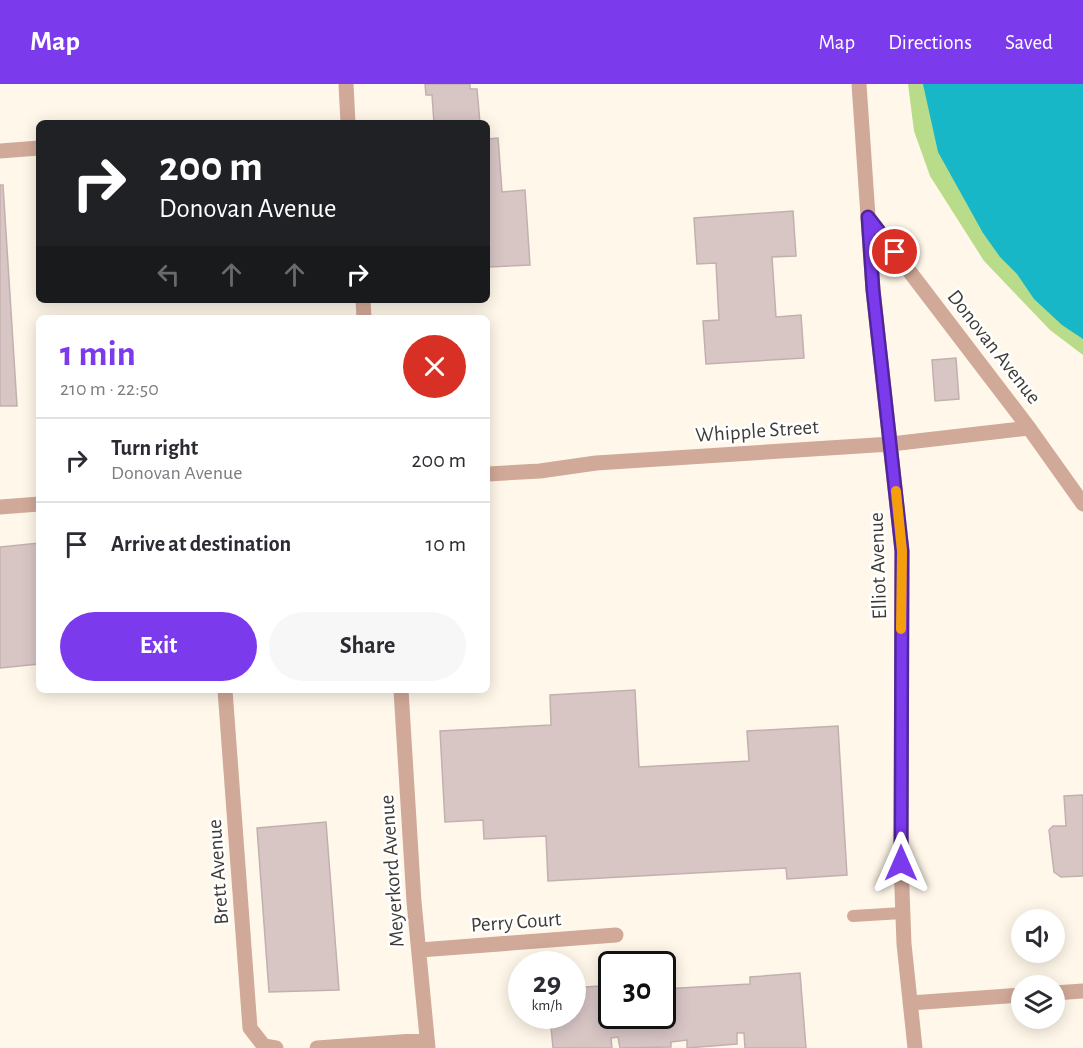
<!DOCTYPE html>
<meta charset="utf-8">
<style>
body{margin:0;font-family:"Alegreya Sans",sans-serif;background:#f7f7f7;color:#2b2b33;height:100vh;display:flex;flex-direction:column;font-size:22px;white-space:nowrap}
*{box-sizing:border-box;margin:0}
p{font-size:20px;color:#7c7c81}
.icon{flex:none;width:33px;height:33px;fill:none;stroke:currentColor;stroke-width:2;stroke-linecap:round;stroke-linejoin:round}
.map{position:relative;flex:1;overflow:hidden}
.panel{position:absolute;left:36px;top:231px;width:454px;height:378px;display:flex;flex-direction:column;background:#fff;border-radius:9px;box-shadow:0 3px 15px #0003}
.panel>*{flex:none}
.top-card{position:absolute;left:36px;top:36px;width:454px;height:183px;border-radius:9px;box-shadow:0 3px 15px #0003;background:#202124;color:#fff;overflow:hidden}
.tools{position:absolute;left:1011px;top:825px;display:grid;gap:12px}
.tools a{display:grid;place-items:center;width:54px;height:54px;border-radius:50%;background:#fff;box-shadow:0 3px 15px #0003;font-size:30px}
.speed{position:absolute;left:508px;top:867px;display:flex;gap:12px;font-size:30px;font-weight:700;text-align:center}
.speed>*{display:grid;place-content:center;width:78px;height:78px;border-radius:50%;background:#fff;box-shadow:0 3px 15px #0003;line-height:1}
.speed small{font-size:15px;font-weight:400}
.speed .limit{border:3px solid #111;border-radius:9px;background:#fff;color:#111}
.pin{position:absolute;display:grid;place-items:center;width:51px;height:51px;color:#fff;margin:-26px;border:3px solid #fff;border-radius:50%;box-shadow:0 2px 6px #0007}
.me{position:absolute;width:66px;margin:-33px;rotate:0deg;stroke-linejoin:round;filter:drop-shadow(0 0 4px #0008)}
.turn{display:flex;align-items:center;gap:21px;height:126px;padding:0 24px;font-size:27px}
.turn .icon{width:78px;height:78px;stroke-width:2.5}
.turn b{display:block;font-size:42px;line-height:51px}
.lanes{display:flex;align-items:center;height:57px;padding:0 24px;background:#0003;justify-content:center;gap:30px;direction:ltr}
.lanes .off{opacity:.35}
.round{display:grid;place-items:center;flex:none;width:63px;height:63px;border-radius:32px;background:#f7f7f7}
.headline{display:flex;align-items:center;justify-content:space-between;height:102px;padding:0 24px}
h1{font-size:36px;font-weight:600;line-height:45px;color:#7c3aed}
.primary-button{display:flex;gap:12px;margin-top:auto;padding:12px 24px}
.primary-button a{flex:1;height:69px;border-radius:36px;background:#7c3aed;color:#fff;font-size:24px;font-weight:600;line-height:69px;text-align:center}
.primary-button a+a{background:#f7f7f7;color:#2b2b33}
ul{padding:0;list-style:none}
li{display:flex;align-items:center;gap:18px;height:84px;padding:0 24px;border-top:2px solid #e1e1e2}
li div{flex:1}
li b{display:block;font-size:22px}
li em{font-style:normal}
header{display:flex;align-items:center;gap:36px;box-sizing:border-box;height:84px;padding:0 30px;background:#7c3aed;color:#fff}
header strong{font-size:28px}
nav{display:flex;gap:33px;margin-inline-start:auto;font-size:21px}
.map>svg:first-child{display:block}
</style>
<header>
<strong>Map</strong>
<nav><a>Map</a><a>Directions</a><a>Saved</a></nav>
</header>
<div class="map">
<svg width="1083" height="964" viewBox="0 0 1083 964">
<rect width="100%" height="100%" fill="#fff8ea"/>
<path fill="#b9dc8a" d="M908,0H1068L1083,16V271L1050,246L984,177L930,92L914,47Z"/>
<path fill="#17b7c8" d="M923,0H1083V255L1062,241L1034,215L1017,190L1000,173L983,149L938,68Z"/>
<path fill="#d8c6c5" stroke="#c2b0af" stroke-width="1.5" d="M425,0H470V5H477L480,39H434L432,11H426Z
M498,54L502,108L525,106L530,181L489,183L488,156V55Z
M0,101H3L17,322H0Z
M793,127L796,172L772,173L776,233L801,231L804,274L706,280L703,237L719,236L716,179L697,180L694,134Z
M956,274L959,315L935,317L932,276Z
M39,459V580L0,584V463Z
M635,606L639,683L749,677L747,647L838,642L847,791L787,795L786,784L548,797L546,752L484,755L483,736L445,738L440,647L551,641L550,611Z
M1083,711V792L1061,793L1054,788L1049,746L1053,742H1066L1064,712Z
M326,738L339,906L269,908L257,744Z
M800,889L806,964H745L744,949H737V960L687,964V956L671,958V963L620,964L618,953L611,954L612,964H553L550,932H573V904L599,902L600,908H612V932H663V905L750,900V893Z"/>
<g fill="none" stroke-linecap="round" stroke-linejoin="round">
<path stroke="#d1a998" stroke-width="12" d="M853,832L902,829"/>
<path stroke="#d1a998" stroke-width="15" d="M346,0L348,39
M859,0L873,206L902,467L901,779L904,860L915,964
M0,67L39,64
M868,133L1029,344L1083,420
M363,216L364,234
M488,390L540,387L596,379L891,360L1029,344
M0,423L39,420
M225,606L250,944L264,962L276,964
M401,606L414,818L428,964
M420,866L616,851
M1054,909L1083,907
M910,919L1022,911
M317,964L427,956"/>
</g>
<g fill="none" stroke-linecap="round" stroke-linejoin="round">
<g stroke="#51269a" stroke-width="15">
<path id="route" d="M895,168L868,133L873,206L902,467L901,779"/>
</g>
<use href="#route" stroke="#7c3aed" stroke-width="10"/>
<path stroke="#f59e0b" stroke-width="10" d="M896,407L902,467L901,545"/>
</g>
<g text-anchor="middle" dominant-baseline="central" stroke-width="5" stroke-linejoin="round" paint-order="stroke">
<g font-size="21" fill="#3f3c37" stroke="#fff">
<text transform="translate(994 263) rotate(52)">Donovan Avenue</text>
<text transform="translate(757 347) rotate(-4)">Whipple Street</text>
<text transform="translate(878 482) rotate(-92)">Elliot Avenue</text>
<text transform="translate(392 787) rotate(-94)">Meyerkord Avenue</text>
<text transform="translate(218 788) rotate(-94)">Brett Avenue</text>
<text transform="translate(516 838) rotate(-4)">Perry Court</text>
</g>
</g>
</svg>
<div class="tools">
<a><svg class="icon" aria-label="sound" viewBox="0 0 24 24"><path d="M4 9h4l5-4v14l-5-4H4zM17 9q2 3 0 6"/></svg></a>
<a><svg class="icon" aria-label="layers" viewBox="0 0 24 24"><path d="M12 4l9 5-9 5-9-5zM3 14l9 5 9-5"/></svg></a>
</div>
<div class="speed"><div>29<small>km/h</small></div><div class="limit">30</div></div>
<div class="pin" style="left:895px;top:168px;background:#d93025"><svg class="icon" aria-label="arrive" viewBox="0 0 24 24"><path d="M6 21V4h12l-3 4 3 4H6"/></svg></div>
<svg class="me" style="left:901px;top:779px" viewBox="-20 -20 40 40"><path d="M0-17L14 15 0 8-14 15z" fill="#7c3aed" stroke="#fff" stroke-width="4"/></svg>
<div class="top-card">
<div class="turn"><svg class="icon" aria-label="right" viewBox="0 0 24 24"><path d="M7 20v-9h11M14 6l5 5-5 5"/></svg><div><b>200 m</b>Donovan Avenue</div></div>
<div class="lanes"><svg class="icon off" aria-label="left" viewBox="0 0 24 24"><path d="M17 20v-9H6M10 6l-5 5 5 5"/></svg><svg class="icon off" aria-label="ahead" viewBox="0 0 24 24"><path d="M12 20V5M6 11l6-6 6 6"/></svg><svg class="icon off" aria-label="ahead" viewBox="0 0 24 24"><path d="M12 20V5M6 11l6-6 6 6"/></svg><svg class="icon" aria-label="right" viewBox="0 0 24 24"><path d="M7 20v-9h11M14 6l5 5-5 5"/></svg></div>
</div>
<section class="panel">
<div class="headline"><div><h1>1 min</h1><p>210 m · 22:50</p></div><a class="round" style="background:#d93025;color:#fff"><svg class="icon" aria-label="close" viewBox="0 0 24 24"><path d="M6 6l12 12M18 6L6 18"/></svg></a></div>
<ul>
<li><svg class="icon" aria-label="right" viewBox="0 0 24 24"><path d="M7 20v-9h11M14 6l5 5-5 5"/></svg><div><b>Turn right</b><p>Donovan Avenue</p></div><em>200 m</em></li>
<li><svg class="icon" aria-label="arrive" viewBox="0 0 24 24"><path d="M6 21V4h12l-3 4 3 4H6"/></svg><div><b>Arrive at destination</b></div><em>10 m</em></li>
</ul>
<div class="primary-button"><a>Exit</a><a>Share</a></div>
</section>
</div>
